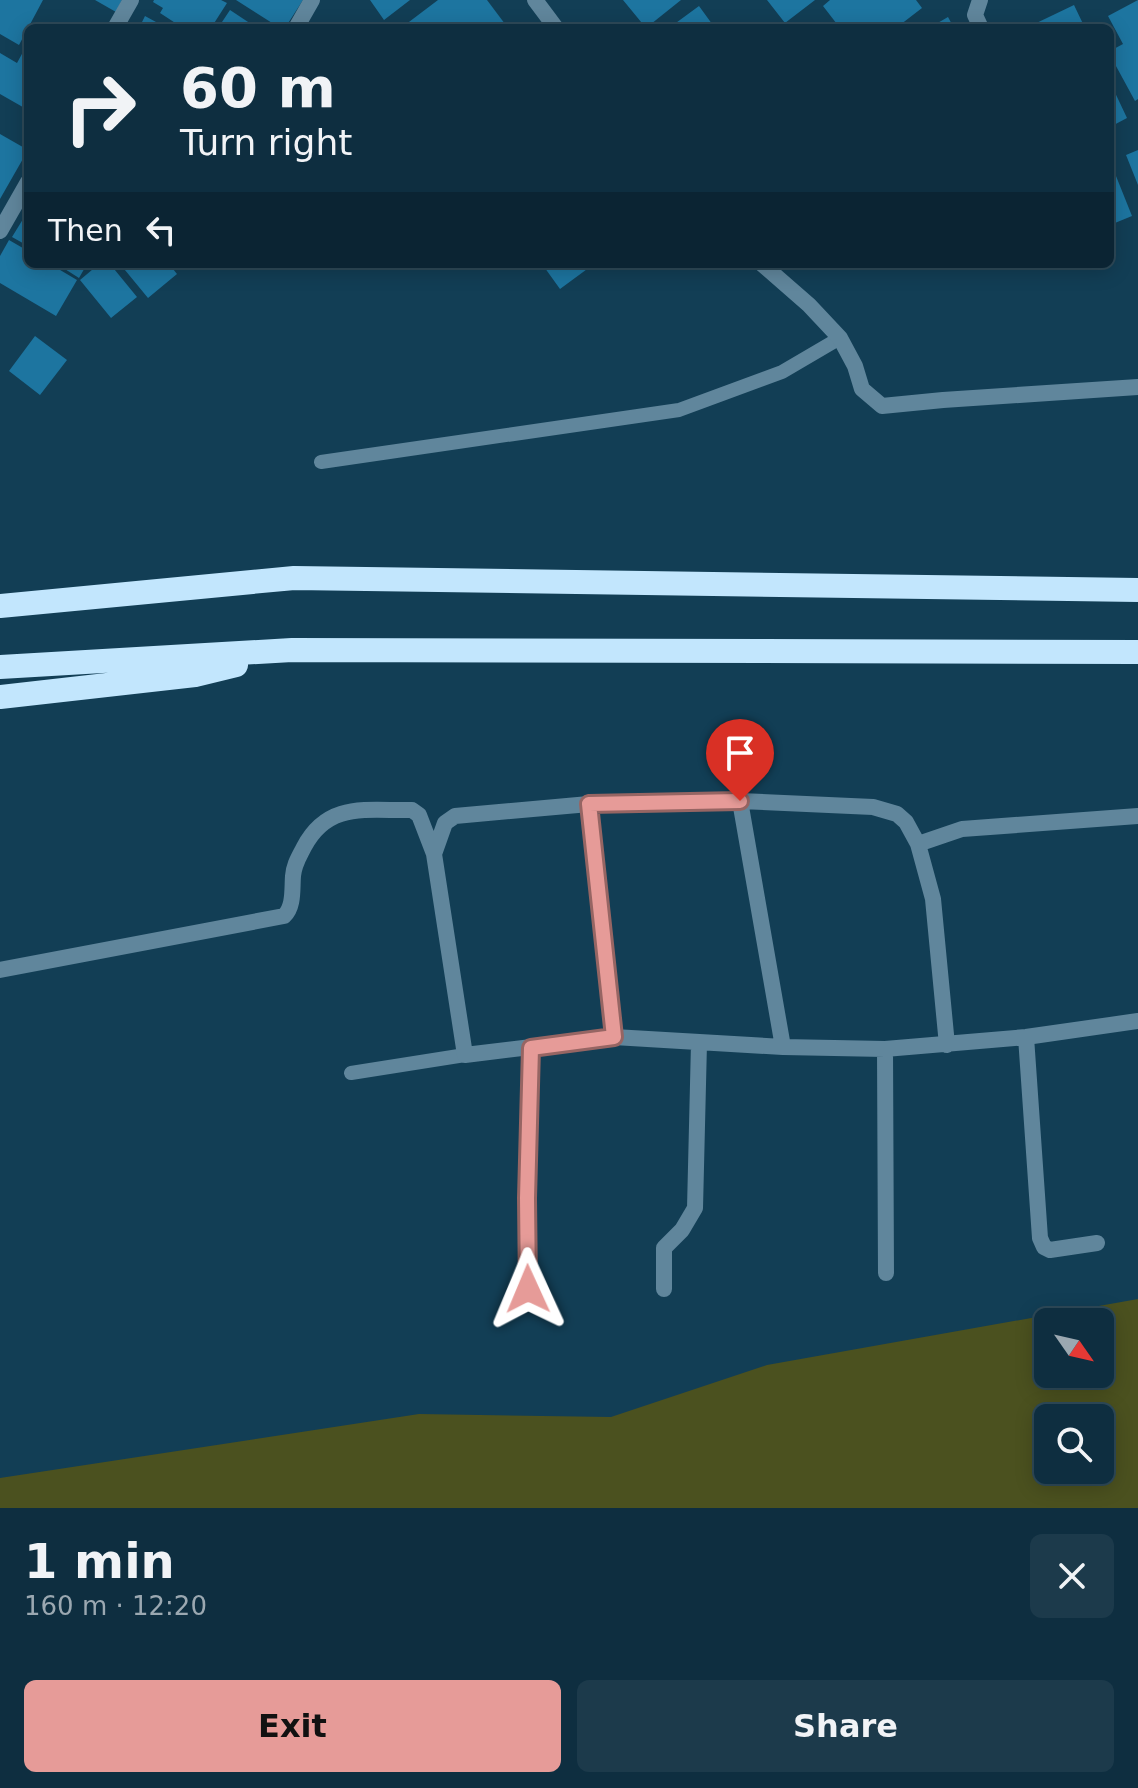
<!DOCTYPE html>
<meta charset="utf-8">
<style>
body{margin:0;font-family:"DejaVu Sans",sans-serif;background:#1c3a4b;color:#f1f3f6;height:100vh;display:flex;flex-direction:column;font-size:30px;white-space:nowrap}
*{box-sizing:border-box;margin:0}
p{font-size:26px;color:#9ba8b1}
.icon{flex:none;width:44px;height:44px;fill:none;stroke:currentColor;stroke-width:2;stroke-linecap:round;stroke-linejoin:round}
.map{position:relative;height:1508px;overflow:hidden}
.sheet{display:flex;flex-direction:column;background:#0e2e40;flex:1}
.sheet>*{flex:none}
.guide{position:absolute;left:24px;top:24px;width:1090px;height:244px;border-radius:12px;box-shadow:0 4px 20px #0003,0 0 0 2px #2e4a59;background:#0e2e40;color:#f1f3f6;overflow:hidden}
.needle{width:52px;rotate:124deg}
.fabs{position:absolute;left:1034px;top:1308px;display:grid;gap:16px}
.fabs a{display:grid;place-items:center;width:80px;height:80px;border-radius:12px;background:#0e2e40;box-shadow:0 4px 20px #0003,0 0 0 2px #2e4a59;font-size:40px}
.pin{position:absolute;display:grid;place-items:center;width:68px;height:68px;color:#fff;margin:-82px -34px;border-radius:50% 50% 50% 0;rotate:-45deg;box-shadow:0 0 8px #0007}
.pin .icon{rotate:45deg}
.me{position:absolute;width:88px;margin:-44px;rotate:359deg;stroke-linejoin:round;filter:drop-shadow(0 0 6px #0008)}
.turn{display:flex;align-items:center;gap:28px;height:168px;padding:0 24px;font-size:36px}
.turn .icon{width:104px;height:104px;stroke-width:2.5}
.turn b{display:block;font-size:56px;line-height:68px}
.then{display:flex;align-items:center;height:76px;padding:0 24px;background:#0003;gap:16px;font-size:30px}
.round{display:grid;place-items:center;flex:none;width:84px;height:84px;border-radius:12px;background:#1c3a4b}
.headline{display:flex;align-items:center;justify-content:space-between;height:136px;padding:0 24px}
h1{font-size:48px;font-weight:600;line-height:60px}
.cta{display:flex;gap:16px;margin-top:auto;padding:16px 24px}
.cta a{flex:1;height:92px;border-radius:12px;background:#e69b98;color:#111;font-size:32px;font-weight:600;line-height:92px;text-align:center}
.cta a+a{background:#1c3a4b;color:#f1f3f6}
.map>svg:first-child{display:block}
</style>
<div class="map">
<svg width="1138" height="1508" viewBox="0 0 1138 1508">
<rect width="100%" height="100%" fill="#123e55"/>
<path fill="#4b511f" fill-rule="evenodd" d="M1138,1299V1508H0V1478L419,1414L611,1417L767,1365ZM1048,1322H1100V1374H1048ZM1048,1418H1100V1470H1048Z"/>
<path fill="#1d75a0" d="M0,0H43L19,45L0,34Z
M95,0H122L116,12Z
M154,0H221L227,3L211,28H183L160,13L163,8L153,2Z
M236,0H303L285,28H280Z
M370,0H410L384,20Z
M438,0H487L508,28H401Z
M623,0H681L646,28Z
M767,0H815L785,23Z
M830,0H916L922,8L896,28H840L823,6Z
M1138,0V99L1135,101L1110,55V51L1123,44L1108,16Z
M1074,5L1085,28H1026Z
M699,6L715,28H669Z
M230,10L257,28H218Z
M145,16L167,28H139Z
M948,17L954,28H929Z
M23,52L28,54V110L0,94V53L17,63Z
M1110,82L1127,118L1110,127Z
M0,134L28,150L0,199Z
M1138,150V185L1126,155Z
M1114,171L1132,216L1110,225V173Z
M28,211V246L12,237Z
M9,240L28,251V264H50L77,280L56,316L0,283V256Z
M57,264H87L79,278Z
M99,264H110L137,297L111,318L80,280Z
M120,264H169L177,274L148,298Z
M542,264H594L560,289Z
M35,336L67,360L40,395L9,371Z"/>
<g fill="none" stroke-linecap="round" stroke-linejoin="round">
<path stroke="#60869c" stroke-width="14" d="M321,462L679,410L782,372L840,338
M351,1073L465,1055"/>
<path stroke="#60869c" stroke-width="16" d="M535,0L556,28
M980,0L975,15L981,28
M115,28L131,0
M296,28L312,0
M0,231L28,182
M762,264L809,305L840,338L855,366L862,389L882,406L943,400L1138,387
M740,801L783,1047
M589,804L614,1037
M918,844L962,829L1138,816
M434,854L445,823L455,816L589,804L740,801L873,807L897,814L906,822L918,844L933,899L947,1045
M0,970L284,916C294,907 292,889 293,876C294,864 299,857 304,847C328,801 367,811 412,810L419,815L434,854L465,1055L614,1037L783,1047L885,1049L1026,1037L1138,1021
M1026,1037L1040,1238L1044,1247L1050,1250L1097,1243
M885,1049L886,1273
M528,1289L527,1198L531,1048
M664,1289V1248L682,1230L695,1208L699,1043"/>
<path stroke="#c2e6fd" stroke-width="24" d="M0,606L294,578L1138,590
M0,667L292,650L1138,652
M0,697L195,675L236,665"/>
</g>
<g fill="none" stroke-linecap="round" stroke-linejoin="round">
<g stroke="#966563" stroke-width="20">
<path id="route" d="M528,1289L527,1198L531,1048L614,1037L589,804L740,801"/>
</g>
<use href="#route" stroke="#e69b98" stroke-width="14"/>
</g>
</svg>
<div class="fabs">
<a><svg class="needle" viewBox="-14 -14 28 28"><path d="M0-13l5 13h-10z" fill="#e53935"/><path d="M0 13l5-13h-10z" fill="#9ba8b1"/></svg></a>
<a><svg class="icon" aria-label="search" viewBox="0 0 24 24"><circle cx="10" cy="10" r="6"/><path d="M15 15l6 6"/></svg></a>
</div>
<div class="pin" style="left:740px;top:801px;background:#d93025"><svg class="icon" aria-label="arrive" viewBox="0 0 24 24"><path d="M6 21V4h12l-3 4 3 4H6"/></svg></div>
<svg class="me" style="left:528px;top:1289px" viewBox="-20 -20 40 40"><path d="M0-17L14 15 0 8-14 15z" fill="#e69b98" stroke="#fff" stroke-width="4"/></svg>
<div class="guide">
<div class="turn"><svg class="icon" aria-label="right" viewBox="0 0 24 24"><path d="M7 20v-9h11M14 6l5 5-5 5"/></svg><div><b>60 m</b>Turn right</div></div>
<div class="then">Then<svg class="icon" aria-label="left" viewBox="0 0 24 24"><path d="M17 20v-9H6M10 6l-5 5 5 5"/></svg></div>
</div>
</div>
<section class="sheet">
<div class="headline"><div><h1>1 min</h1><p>160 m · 12:20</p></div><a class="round"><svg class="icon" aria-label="close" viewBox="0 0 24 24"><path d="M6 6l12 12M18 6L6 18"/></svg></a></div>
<div class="cta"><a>Exit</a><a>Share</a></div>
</section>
